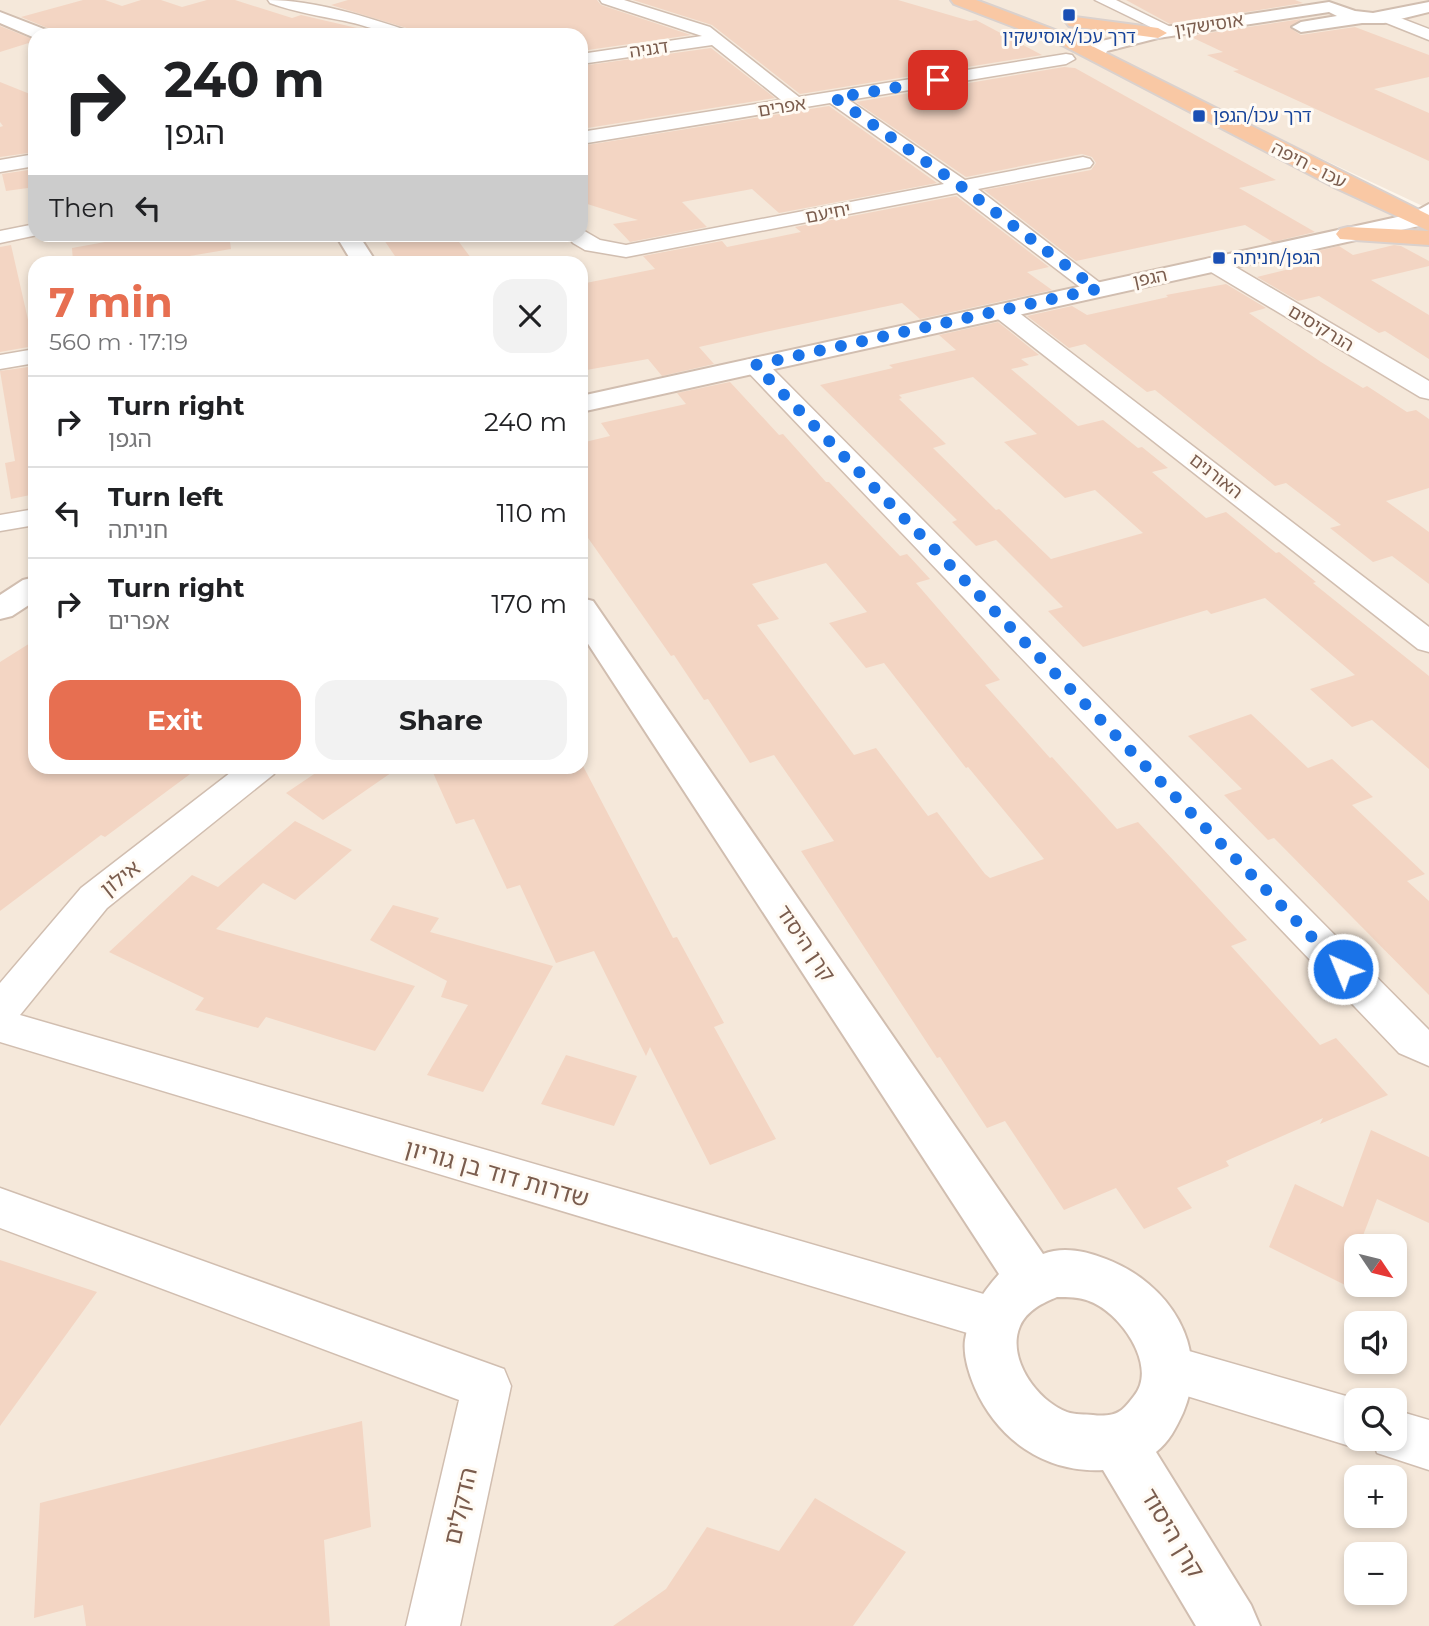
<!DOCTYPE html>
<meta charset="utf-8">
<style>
body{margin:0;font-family:Montserrat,"Noto Sans Hebrew",sans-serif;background:#f2f2f2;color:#202124;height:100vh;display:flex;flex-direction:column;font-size:26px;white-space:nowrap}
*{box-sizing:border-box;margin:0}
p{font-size:23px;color:#757577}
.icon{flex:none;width:38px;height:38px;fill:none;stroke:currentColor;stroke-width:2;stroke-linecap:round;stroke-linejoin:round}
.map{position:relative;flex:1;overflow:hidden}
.drawer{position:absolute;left:28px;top:256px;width:560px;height:518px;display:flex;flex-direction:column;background:#fff;border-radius:21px;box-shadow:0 4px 10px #0003}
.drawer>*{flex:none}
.hud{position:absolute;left:28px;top:28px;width:560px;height:214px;border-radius:21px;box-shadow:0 4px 10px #0003;background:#fff;color:#202124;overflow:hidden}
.needle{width:46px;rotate:125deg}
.controls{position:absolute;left:1344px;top:1234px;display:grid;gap:14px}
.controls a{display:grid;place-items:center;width:63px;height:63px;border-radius:14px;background:#fff;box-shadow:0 4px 10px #0003;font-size:35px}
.pin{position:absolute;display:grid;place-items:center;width:60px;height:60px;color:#fff;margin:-30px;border-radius:14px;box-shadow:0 4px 10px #0006}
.me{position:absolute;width:77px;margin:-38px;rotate:316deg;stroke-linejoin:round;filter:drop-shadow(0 0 5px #0008)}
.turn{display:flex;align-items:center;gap:24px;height:147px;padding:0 21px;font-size:32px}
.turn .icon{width:91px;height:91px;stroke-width:2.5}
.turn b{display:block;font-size:49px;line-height:60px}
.then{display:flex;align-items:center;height:66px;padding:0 21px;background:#0003;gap:14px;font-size:26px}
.round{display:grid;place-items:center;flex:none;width:74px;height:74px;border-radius:21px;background:#f2f2f2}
.summary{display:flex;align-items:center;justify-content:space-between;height:119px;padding:0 21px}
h1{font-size:42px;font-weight:700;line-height:52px;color:#e76f51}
.action{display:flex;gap:14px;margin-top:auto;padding:14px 21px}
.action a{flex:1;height:80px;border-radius:21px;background:#e76f51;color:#fff;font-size:28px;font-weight:700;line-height:80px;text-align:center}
.action a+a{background:#f2f2f2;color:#202124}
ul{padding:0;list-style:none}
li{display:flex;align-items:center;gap:21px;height:91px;padding:0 21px;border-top:2px solid #e0e0e0}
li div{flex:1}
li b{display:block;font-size:26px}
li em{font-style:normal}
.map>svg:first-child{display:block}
</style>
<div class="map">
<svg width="1429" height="1626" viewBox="0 0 1429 1626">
<rect width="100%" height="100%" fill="#fdf6ec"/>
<path fill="#f5e8da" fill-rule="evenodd" d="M0,0H1429V209L1010,13L1429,223V1626H0ZM35,35H581V234H35ZM35,262H581V766H35ZM1356,1246H1395V1284H1356ZM1356,1323H1395V1362H1356ZM1356,1400H1395V1438H1356ZM1356,1477H1395V1516H1356ZM1356,1554H1395V1592H1356Z"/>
<path fill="#f3d5c3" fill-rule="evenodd" d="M83,0H105L122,6L141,0H161L182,7L207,0H235L292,18L301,15L387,35H55L50,29L21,17Z
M348,0H597L601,5L691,35L581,51V35H417L413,30L331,5Z
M633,0H898L970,21L976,20L1042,55L800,94L712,25Z
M1126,0H1295L1303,3L1170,24Z
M1328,15L1301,19L1290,28L1301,35L1355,27L1429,55V77L1374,89L1429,113V161L1233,71L1239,70L1207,55L1223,52L1189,36Z
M0,26L35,40V41L0,52Z
M711,48L775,98L581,129V66Z
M1064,67L1075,68L1276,180L1239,188L1315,232L1273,242L1245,225L1076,261L984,190L1091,170L1096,163L1092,157L1082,154L966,177L856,102Z
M0,82L35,96V152L0,157V127L3,126L0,122Z
M829,106L937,183L779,213L752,189L682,202L707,227L630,242L613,224L638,220L581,202V146Z
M35,169V187L6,191L2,174Z
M956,196L1049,267L1027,272L1052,290L920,319L902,303L765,332L699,347L714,364L662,376L648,359L581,371V284L655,269L643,256L722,241L727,247L801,232L795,227Z
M149,234H229L231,249L154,262H73L72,248Z
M380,234H453L474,262H399Z
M11,245L34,346L0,352V247Z
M1394,245L1401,246L1429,261V266L1371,280L1429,315V359L1385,331L1379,333L1319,296L1298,301L1257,277L1310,264L1296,256L1339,246L1353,255Z
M1226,284L1266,308L1249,313L1321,362L1363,388L1367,386L1407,412L1416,410L1429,419V488L1386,501L1429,532V584L1392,556L1373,562L1330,528L1341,525L1286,483L1275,486L1155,390L1147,392L1085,344L1069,348L1027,316L1072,306L1087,315L1168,297L1166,295Z
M998,322L1039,355L1021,359L1029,365L1011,369L1078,426L1103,420L1138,448L1142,447L1168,468L1152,472L1206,518L1226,512L1276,553L1279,552L1316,582L1313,583L1429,676V769L1372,720L1352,727L1310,689L1355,675L1265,598L1211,614L1207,610L1083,647L1048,611L1063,607L996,540L976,546L952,522L957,520L820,385L893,368L889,365L956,350L939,335ZM973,377L1037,434L1004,442L1065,498L1095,490L1143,533L1051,559L999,509L996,510L933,448L946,444L899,399L902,398L899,395Z
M35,366V494L11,499L5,463L15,461L0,371Z
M730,382L779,435L783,434L826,482H829L900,556L907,554L930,579L916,583L1000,680L985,685L1050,758L1052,757L1117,829L1138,822L1247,940L1231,946L1320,1045L1336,1038L1388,1095L1320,1124L1323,1118L1226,1161L1229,1166L1177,1188L1192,1208L1144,1229L1116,1188L1064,1210L1005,1121L987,1128L940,1057L937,1058L801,851L834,841L774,755L750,763L708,699L704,700L674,655L671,656L581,528V443L610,436L601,423L686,404L677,393ZM826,563L867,612L829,623L866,668L884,663L966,768L968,767L1044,859L990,878L985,874L937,812L928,816L876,748L854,755L757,625L779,619L752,584Z
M35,640V766H201L105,837L101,835L0,911V662Z
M1251,714L1308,768L1332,759L1373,797L1352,805L1425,874L1407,881L1429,901V995L1274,838L1268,840L1224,795L1242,789L1188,736Z
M326,766H401L323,820L286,793Z
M430,766H583L673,938L677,937L724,1023L714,1027L776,1139L710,1165L650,1047L646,1056L594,951L556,963L520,885L507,889L474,819L456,824Z
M295,821L352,850L295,900L263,883L216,929L415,986L375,1051L266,1017L258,1028L195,1010L204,998L109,952L192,875L218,887Z
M393,905L439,918L430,932L553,966L483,1092L427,1075L468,1005L441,997L447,981L370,940Z
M566,1055L637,1076L614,1126L541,1104Z
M1371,1130L1429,1157V1223L1377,1199L1359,1246H1356V1254L1345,1285L1269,1247L1295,1184L1343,1207Z
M0,1260L97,1292L0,1426Z
M362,1421L371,1527L324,1540L330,1626H86L83,1605L34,1618L40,1503Z
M815,1498L906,1552L853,1626H613L666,1589L707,1527L779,1551Z"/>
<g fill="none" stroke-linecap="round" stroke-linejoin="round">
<g stroke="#d1beb0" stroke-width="3">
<path id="minor" d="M268,0C315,0 367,17 412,32L414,35C384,35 373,27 345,21C319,16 295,12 270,3Z
M600,0H624L710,27L799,97L1066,54L1072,55L1075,59L1066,64L849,100L965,180L1083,157L1090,159L1093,163L1090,167L978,189L1108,289L1105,294H1089L957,193L626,257L585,250L573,243L566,234H581V229L600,240L626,245L944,184L830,103L581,144V132L781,100L712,45L581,64V54L702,36L602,3Z
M1095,0H1116L1179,31L1171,36L1165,34Z
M1390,14L1429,29V40L1384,22L1382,19Z
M35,154V166L0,172V160Z
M35,224V234H42L0,243V231Z
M1214,257L1222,259L1429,381V399L1420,397L1206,269L1203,264L1206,259Z
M1002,304L1010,306L1429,627V652L1418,649L994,316L990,311L994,306Z
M35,349V363L0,369V355Z
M755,358L764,360L1429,1030V1066L1399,1053L746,370L743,365L746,360Z
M35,509V525L0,531V515Z
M239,766H279L274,774L107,908L20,1015L994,1297L1011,1303L1018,1319L1011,1335L994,1341L0,1042V983L81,888Z
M0,1188L504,1369L511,1386L460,1626H406L459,1400L0,1228Z
M1168,1345L1360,1400H1356V1438H1395V1410L1429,1420V1470L1377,1453L1373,1441L1356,1448L1151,1385L1144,1368L1151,1351Z"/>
</g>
<g stroke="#d1beb0" stroke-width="4">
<path id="tertiary" d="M1329,2L1355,11L1373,13L1429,2V12L1384,23H1362L1301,32L1292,27L1301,22L1337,16L1329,12L1158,38L1107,51L1103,59L1096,61L1087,55L1093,43L1158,28Z
M0,12L49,31L52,35H35V38L0,23Z
M1429,204V222L1419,226L581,412V396L1411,214Z
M335,234H358L376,262H352Z
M35,577V601L12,616L0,619V595L23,580Z
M581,598L593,601L1043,1254C1063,1246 1086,1251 1106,1259C1169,1283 1211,1347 1183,1413C1176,1428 1169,1442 1156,1452L1251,1605L1260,1626H1196L1103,1470C1045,1473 998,1440 975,1388C969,1374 963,1355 965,1340C969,1313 981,1294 999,1274L581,633ZM1057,1297C1068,1297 1080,1297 1089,1301C1119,1311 1159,1366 1134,1396C1130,1401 1125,1408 1120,1411C1113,1416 1101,1416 1093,1415C1085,1414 1075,1415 1067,1412C1037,1401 1006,1358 1020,1326C1027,1310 1043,1303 1057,1297Z"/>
</g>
<g stroke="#dad1cd" stroke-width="4">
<path id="trunk" d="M951,0H976L1076,38L1429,215V231L1336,188L1064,46L954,4Z
M1075,17L1158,28L1167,33L1158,38L1069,26L1066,22L1069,18Z
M1348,227L1429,231V245L1340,239L1336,234L1340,229Z"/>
</g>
<use href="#minor" fill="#fff" fill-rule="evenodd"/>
<use href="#tertiary" fill="#fff" fill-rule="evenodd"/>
<use href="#trunk" fill="#f9c8a4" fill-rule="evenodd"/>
</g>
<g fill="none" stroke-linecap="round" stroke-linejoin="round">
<path stroke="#1a73e8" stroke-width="12" stroke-dasharray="0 21.6" d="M938,80L835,98L962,187L1097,289L755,365L1343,969"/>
</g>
<g fill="#1a4fb4" stroke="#fffaf3" stroke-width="2.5">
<rect x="1062" y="8" width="14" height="14" rx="3.5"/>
<rect x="1192" y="109" width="14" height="14" rx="3.5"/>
<rect x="1212" y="251" width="14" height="14" rx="3.5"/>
</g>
<g text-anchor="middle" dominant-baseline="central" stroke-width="6" stroke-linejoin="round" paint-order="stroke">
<g font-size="18" fill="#7a5c4d" stroke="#fffaf3">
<text transform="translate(1209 25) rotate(-9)">אוסישקין</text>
<text transform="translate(649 49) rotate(-8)">דגניה</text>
<text transform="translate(782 107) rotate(-9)">אפרים</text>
<text transform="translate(1309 165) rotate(27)">עכו - חיפה</text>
<text transform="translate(828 213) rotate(-11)">יחיעם</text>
<text transform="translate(1150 278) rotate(-12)">הגפן</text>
<text transform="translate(1321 328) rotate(31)">הנרקיסים</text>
<text transform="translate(1216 476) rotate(38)">האורנים</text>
</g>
<g font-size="18" fill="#164399" stroke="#fffaf3" text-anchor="start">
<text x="1069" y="37" text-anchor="middle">דרך עכו/אוסישקין</text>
<text x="1213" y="116">דרך עכו/הגפן</text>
<text x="1233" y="258">הגפן/חניתה</text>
</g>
<g font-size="21" fill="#7a5c4d" stroke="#fffaf3">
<text transform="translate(120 878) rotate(-38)">אילון</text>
<text transform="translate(806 943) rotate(56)">קרן היסוד</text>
</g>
<g font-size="24" fill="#7a5c4d" stroke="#fffaf3">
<text transform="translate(497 1173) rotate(16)">שדרות דוד בן גוריון</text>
<text transform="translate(460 1506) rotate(-77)">הדקלים</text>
<text transform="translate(1173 1533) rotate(59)">קרן היסוד</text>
</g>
</g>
</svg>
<div class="controls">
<a><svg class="needle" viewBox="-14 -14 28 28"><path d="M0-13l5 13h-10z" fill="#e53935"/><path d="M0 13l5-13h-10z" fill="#757577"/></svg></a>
<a><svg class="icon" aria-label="sound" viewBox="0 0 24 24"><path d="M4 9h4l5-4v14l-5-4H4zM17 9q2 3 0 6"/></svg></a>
<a><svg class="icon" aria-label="search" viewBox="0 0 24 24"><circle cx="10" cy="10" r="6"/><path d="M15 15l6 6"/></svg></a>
<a>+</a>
<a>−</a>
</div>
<div class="pin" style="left:938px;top:80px;background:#d93025"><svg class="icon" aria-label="arrive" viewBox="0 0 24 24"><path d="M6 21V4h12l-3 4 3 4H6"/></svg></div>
<svg class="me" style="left:1343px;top:969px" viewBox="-20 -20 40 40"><circle r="17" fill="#1a73e8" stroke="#fff" stroke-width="3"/><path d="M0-11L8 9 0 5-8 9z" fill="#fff"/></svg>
<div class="hud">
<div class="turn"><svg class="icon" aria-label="right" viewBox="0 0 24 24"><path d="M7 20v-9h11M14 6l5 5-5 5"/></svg><div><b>240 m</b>הגפן</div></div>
<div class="then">Then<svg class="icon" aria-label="left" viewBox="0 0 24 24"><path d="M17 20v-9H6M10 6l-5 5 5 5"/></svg></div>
</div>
<section class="drawer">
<div class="summary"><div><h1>7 min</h1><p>560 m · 17:19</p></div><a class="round"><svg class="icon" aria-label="close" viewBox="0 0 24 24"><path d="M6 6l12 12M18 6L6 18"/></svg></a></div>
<ul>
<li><svg class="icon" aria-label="right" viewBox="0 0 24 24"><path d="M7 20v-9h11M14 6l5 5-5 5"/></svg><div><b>Turn right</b><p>הגפן</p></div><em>240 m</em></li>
<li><svg class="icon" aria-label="left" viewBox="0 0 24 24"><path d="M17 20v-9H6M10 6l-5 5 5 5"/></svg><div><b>Turn left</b><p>חניתה</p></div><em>110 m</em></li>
<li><svg class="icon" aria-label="right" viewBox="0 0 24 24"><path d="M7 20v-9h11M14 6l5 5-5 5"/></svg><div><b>Turn right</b><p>אפרים</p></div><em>170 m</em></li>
</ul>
<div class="action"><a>Exit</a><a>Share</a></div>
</section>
</div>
